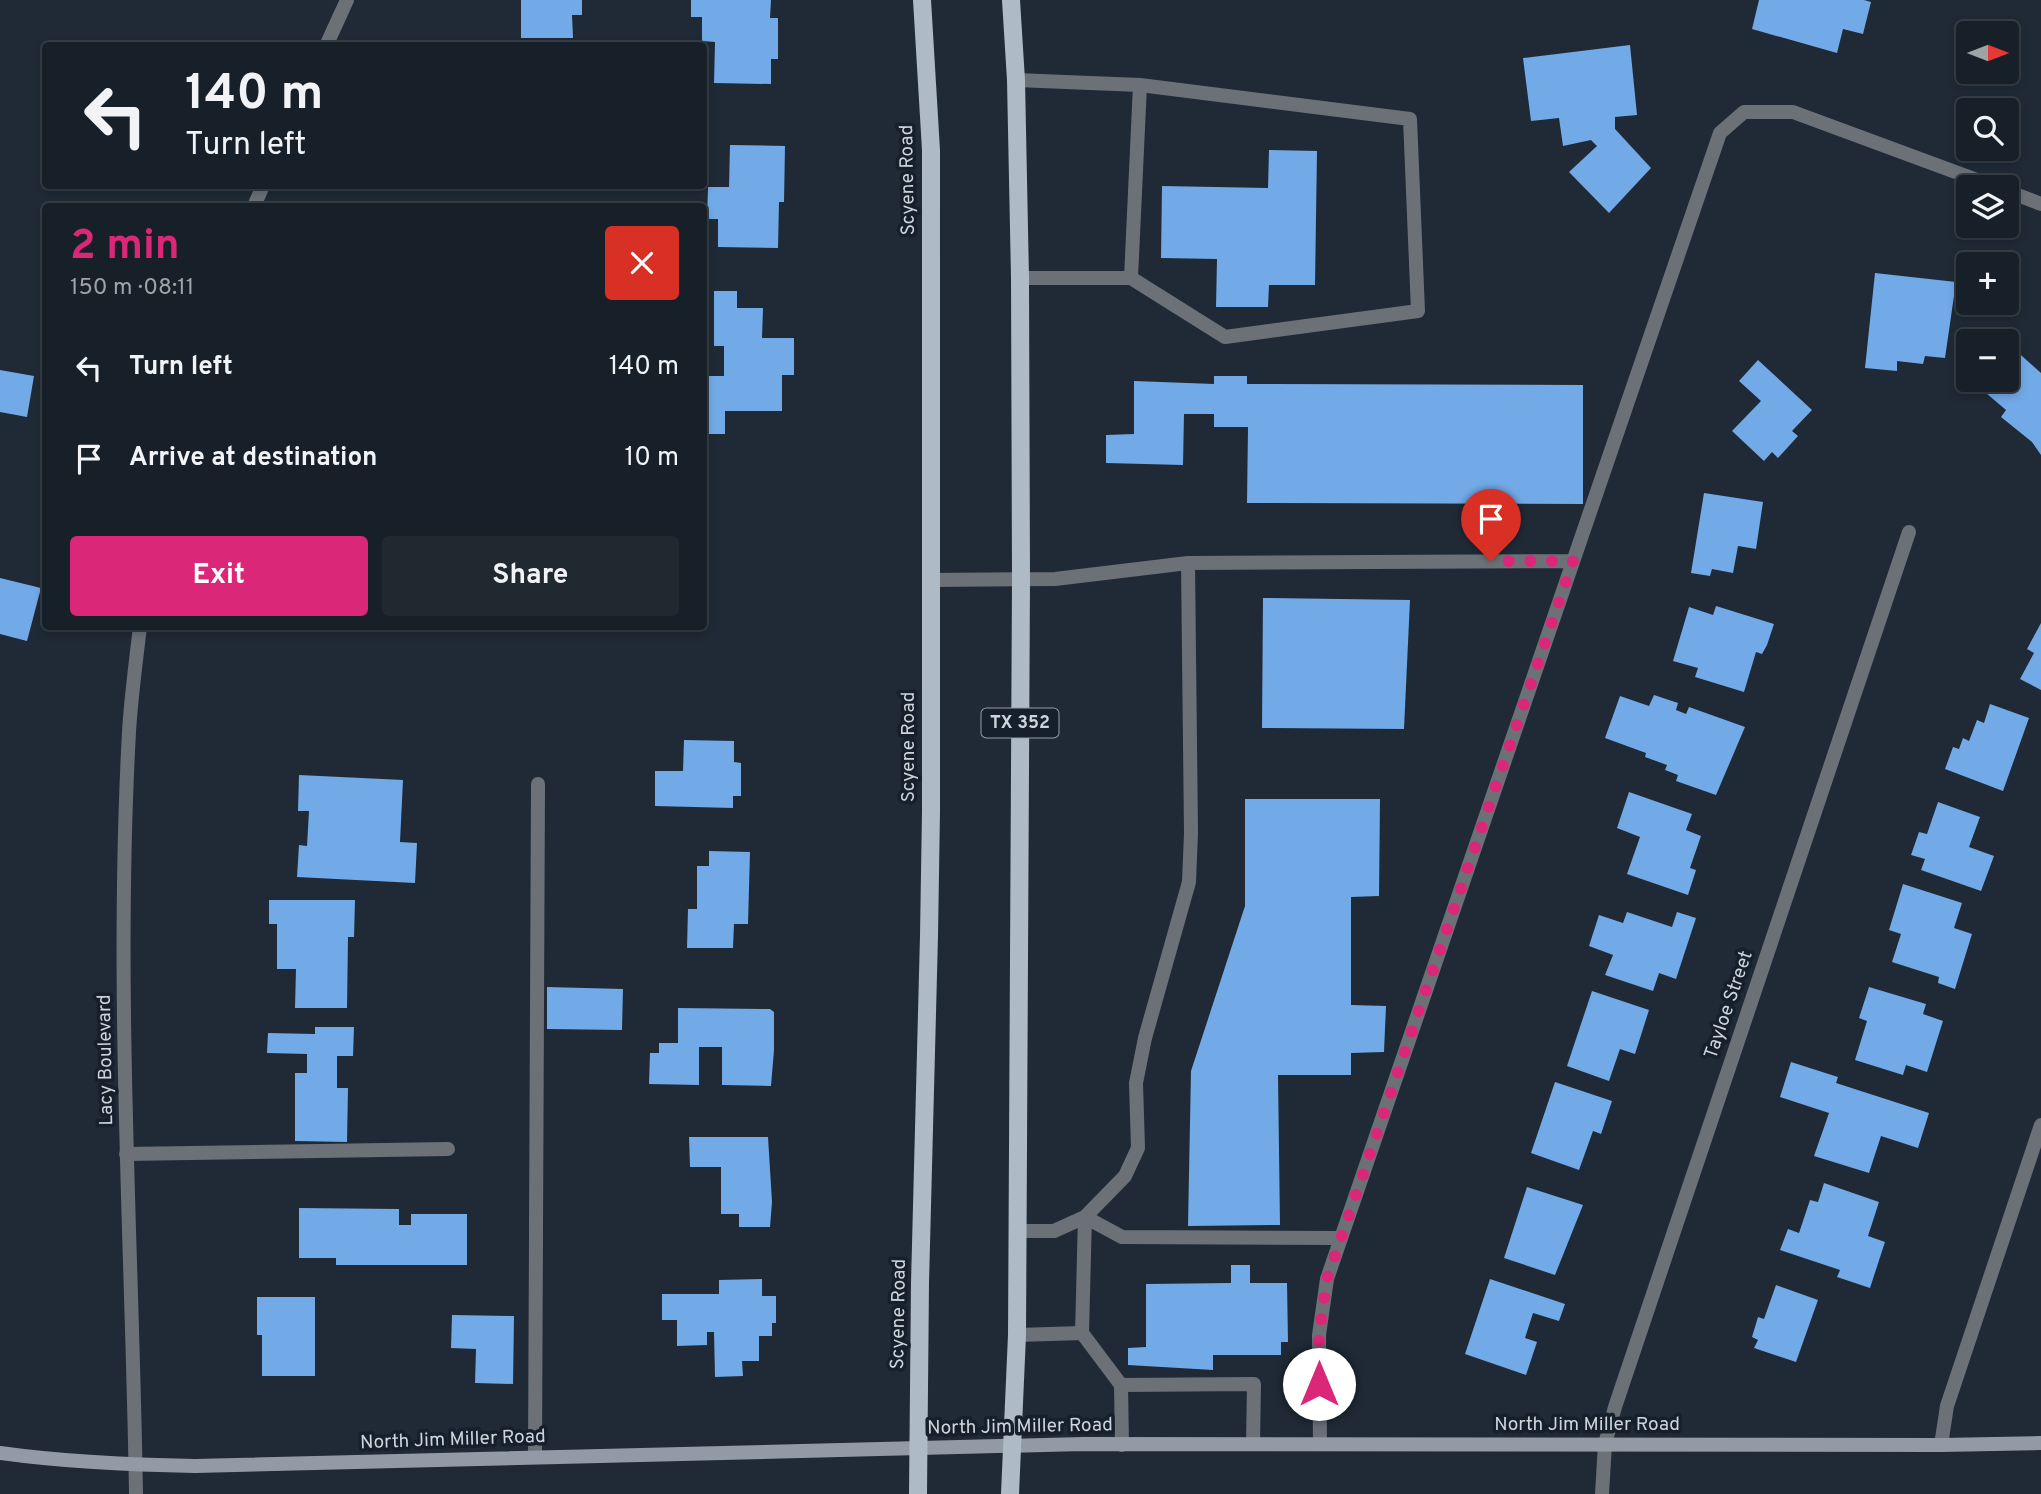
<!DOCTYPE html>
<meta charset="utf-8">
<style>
body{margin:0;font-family:Overpass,sans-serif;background:#202830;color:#f1f3f6;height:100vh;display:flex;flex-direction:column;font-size:26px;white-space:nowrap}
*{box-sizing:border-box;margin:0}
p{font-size:23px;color:#9ea3a8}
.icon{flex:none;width:38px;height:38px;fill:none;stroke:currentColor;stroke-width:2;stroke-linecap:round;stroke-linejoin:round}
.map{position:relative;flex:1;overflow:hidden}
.drawer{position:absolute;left:42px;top:203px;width:665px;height:427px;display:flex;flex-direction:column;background:#172028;border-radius:7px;box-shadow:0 4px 10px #0003,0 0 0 2px #363e45}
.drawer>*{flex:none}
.banner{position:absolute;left:42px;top:42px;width:665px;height:147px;border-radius:7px;box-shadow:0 4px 10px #0003,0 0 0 2px #363e45;background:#172028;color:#f1f3f6;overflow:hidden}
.needle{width:46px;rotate:90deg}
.tools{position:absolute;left:1956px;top:21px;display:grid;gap:14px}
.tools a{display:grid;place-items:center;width:63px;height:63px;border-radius:7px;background:#172028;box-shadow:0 4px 10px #0003,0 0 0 2px #363e45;font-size:35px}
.pin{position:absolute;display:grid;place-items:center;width:60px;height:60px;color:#fff;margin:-72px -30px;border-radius:50% 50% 50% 0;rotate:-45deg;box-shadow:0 0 7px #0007}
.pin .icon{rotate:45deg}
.me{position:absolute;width:77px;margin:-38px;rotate:0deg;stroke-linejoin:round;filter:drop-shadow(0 0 5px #0008)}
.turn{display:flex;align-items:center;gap:24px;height:147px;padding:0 28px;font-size:32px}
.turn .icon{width:91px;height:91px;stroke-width:2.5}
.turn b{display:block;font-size:49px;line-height:60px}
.round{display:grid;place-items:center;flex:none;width:74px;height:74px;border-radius:7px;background:#202830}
.headline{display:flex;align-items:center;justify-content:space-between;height:119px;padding:0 28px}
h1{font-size:42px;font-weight:700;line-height:52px;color:#db2777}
.action{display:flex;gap:14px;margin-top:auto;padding:14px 28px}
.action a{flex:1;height:80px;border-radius:7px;background:#db2777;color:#fff;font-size:28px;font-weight:700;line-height:80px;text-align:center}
.action a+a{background:#202830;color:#f1f3f6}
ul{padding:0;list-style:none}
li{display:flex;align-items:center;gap:21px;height:91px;padding:0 28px}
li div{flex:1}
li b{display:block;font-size:26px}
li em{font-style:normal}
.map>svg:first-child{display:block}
</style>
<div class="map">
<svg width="2041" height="1494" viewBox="0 0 2041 1494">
<rect width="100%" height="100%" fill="#1f2a36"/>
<path fill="#72a9e7" d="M521,0H582V15H572L573,38H521Z
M691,0H771L770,18H778V59H771V84L714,83L715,42L702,41V17H691Z
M1759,0H1864L1871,2L1863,34L1843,29L1837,53L1752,29Z
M1630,45L1637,115L1615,117V129L1651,168L1609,213L1569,172L1597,146L1591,140L1563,146L1559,118L1531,121L1523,58Z
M730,145L785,146L784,202H779L778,248L718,247V219H707L708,187H729Z
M1269,150L1317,151L1315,285H1269L1268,307H1216L1217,259L1161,258L1162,186L1268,188Z
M1875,273L1956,282L1945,358L1925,356L1923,364L1897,361V371L1865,368Z
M714,291H737V308H763L762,338H794V375H782V411H725V434H704V376H724V346H714Z
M2013,348L2041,373V455L2032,442L2001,417L2006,410L1979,387L1986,380H2007V355Z
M1758,360L1812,410L1792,431L1798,436L1778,458L1772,452L1764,461L1732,431L1761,401L1739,381Z
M0,370L34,376L27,417L0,412Z
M1214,376H1247V384L1583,385V504L1247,503L1248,427H1214V414H1184L1183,465L1106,463V435L1134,434V381L1214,384Z
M1704,493L1763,502L1756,549L1738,546L1733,573L1712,569L1710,576L1691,573Z
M0,578L41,588L27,641L0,634Z
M1263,598L1410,600L1404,729L1262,728Z
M1716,606L1774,624L1767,645L1762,654L1756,652L1744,692L1695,677L1698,668L1673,661L1689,607L1713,615Z
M2041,623V690L2020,679L2034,653L2027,649Z
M1654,695L1678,703L1676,710L1686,714L1689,707L1745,727L1716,795L1676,781L1678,775L1665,770L1667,765L1645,757L1646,753L1605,738L1620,696L1649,706Z
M1990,704L2029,718L2003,791L1945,769L1953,747L1959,749L1963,738L1969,741L1977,720L1984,723Z
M684,740L734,741V762L741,763V796H733V808L655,806V771H683Z
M299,775L403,780L400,842L417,843L415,883L297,877L299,845L307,846L309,811H298Z
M1629,792L1692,814L1686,830L1701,836L1690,868L1696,870L1688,895L1627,874L1640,837L1617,828Z
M1245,799H1380L1379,896L1351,897V1005L1386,1006L1384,1052L1351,1053V1075H1278L1280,1225L1188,1226L1191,1071L1245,906Z
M1938,802L1980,817L1969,847L1994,856L1981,891L1921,870L1925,859L1911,855L1919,832L1927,834Z
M709,851L750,852L748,924H734L733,948H687L688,909H697V866H709Z
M1903,884L1962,903L1954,928L1972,934L1955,989L1938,983L1939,977L1892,962L1901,934L1889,930Z
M269,900H355L354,937H348L347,1008H295L296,969H277V924H269Z
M1627,912L1672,927L1677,912L1696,918L1676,979L1659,973L1653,991L1605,975L1613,955L1589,946L1599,915L1623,923Z
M547,987L623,989L622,1030L547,1029Z
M1869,987L1926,1004L1923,1014L1943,1021L1927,1072L1906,1065L1903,1075L1855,1060L1867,1021L1859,1018Z
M1592,991L1649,1010L1635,1054L1620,1049L1609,1081L1567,1066Z
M678,1008L770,1009L774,1012V1050L771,1086L722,1085V1047H699V1085L649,1084L650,1053H659V1043H678Z
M315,1027H354L353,1056H337V1088H348L347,1142L295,1141V1073H307V1054L267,1053L268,1033L315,1034Z
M1791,1062L1838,1077L1836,1083L1929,1113L1918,1148L1881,1136L1869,1173L1814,1156L1829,1113L1780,1097Z
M1555,1082L1612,1101L1601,1134L1593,1131L1579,1170L1531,1153Z
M689,1137H768L772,1202L770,1227H739V1214H721V1167H690Z
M1824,1183L1879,1202L1868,1236L1885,1242L1870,1288L1837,1277L1840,1270L1780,1250L1788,1229L1799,1233L1810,1200L1818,1202Z
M1527,1187L1583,1205L1555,1275L1504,1258Z
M299,1208L399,1209V1225H411V1214H467V1265H336V1258H299Z
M1231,1265H1250V1283H1287L1288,1342H1281V1355H1213V1370L1128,1365V1348L1146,1347V1284L1231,1283Z
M762,1279V1296H776V1323H772V1336H759V1361H742L743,1376L715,1377L714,1332H707V1345L677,1346V1320H662V1294H719V1280Z
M1490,1279L1565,1304L1559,1321L1533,1313L1525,1338L1537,1342L1526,1375L1465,1354Z
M1776,1285L1818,1300L1796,1362L1754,1348L1758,1340L1752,1337L1758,1317L1764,1319Z
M257,1297H315V1376H262V1335H257Z
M452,1315L514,1316L513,1384L475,1383L476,1349L451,1348Z"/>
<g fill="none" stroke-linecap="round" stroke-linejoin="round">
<path stroke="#6c7178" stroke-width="14" d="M1016,80L1140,85L1131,278H1020
M2007,191L2041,204
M1131,278L1225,337L1418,311L1410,119L1140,85
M930,580L1055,579L1188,563L1573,561
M126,1154L448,1149
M1017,1231H1054L1085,1217L1125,1176L1138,1148L1136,1083L1145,1038L1189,882L1191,833L1188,563
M1082,1333L1121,1385L1122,1445
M1017,1335L1082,1333L1085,1217L1122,1237L1339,1238
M1121,1385L1254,1384L1253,1444
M1320,1444L1319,1335L1327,1279L1720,133L1744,112H1793L1996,187
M1941,1445L1947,1406L2041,1125
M535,1456L538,784"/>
<path stroke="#6c7178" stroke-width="14" d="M326,46L347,0
M254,206L263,186
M136,1494C132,1240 115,986 129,732C131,697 136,662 140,626
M1602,1494L1605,1444L1615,1407L1909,532"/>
<path stroke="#929aa5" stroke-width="14" d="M0,1453C65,1462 129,1465 195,1466L1083,1444L1941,1445L2041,1443"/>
<path stroke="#afbac7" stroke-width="18" d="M918,1494L920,1283L929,936L931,811V150L922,0
M1010,1494L1017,1335L1021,580L1020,278L1016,80L1011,0"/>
</g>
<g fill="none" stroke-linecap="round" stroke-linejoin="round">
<path stroke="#db2777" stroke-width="12" stroke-dasharray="0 21.6" d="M1319,1384V1335L1327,1279L1573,561H1491"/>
</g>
<g text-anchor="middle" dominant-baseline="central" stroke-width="7" stroke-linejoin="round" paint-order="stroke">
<rect fill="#16202c" stroke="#969ea7" stroke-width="2" x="981.5" y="708.5" width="77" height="29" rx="5"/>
<g font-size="18" font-weight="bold" fill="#cdd4dc">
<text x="1020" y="723">TX 352</text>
</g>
<g font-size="19" fill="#cdd4dc" stroke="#16202c">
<text transform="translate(908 180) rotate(-91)">Scyene Road</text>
<text transform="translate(909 747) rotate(-90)">Scyene Road</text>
<text transform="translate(1729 1005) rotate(-71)">Tayloe Street</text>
<text transform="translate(106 1060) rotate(-91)">Lacy Boulevard</text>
<text transform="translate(899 1314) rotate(-89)">Scyene Road</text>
<text x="1587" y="1425">North Jim Miller Road</text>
<text transform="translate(1020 1427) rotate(-1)">North Jim Miller Road</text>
<text transform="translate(453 1440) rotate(-2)">North Jim Miller Road</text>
</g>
</g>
</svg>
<div class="tools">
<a><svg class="needle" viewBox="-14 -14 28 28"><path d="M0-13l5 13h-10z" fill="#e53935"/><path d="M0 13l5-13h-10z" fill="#9ea3a8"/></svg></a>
<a><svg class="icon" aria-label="search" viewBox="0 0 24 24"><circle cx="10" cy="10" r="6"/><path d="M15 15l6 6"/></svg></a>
<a><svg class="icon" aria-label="layers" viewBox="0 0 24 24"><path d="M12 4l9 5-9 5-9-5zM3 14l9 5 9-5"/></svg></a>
<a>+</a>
<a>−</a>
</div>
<div class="pin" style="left:1491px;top:561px;background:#d93025"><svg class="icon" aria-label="arrive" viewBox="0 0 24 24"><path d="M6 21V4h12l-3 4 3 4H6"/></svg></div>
<svg class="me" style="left:1319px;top:1384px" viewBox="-20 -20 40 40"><circle r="19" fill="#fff"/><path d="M0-13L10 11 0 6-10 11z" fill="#db2777"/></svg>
<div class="banner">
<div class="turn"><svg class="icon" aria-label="left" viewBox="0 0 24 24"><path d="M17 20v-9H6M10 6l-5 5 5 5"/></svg><div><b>140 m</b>Turn left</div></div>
</div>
<section class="drawer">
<div class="headline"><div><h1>2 min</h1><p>150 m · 08:11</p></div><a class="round" style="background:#d93025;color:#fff"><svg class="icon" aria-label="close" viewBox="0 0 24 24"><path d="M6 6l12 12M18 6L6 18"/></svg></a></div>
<ul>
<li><svg class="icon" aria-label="left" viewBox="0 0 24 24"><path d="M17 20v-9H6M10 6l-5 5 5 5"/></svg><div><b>Turn left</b></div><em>140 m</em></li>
<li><svg class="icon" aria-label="arrive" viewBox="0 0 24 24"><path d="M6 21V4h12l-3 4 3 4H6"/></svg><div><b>Arrive at destination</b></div><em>10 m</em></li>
</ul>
<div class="action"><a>Exit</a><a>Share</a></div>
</section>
</div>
